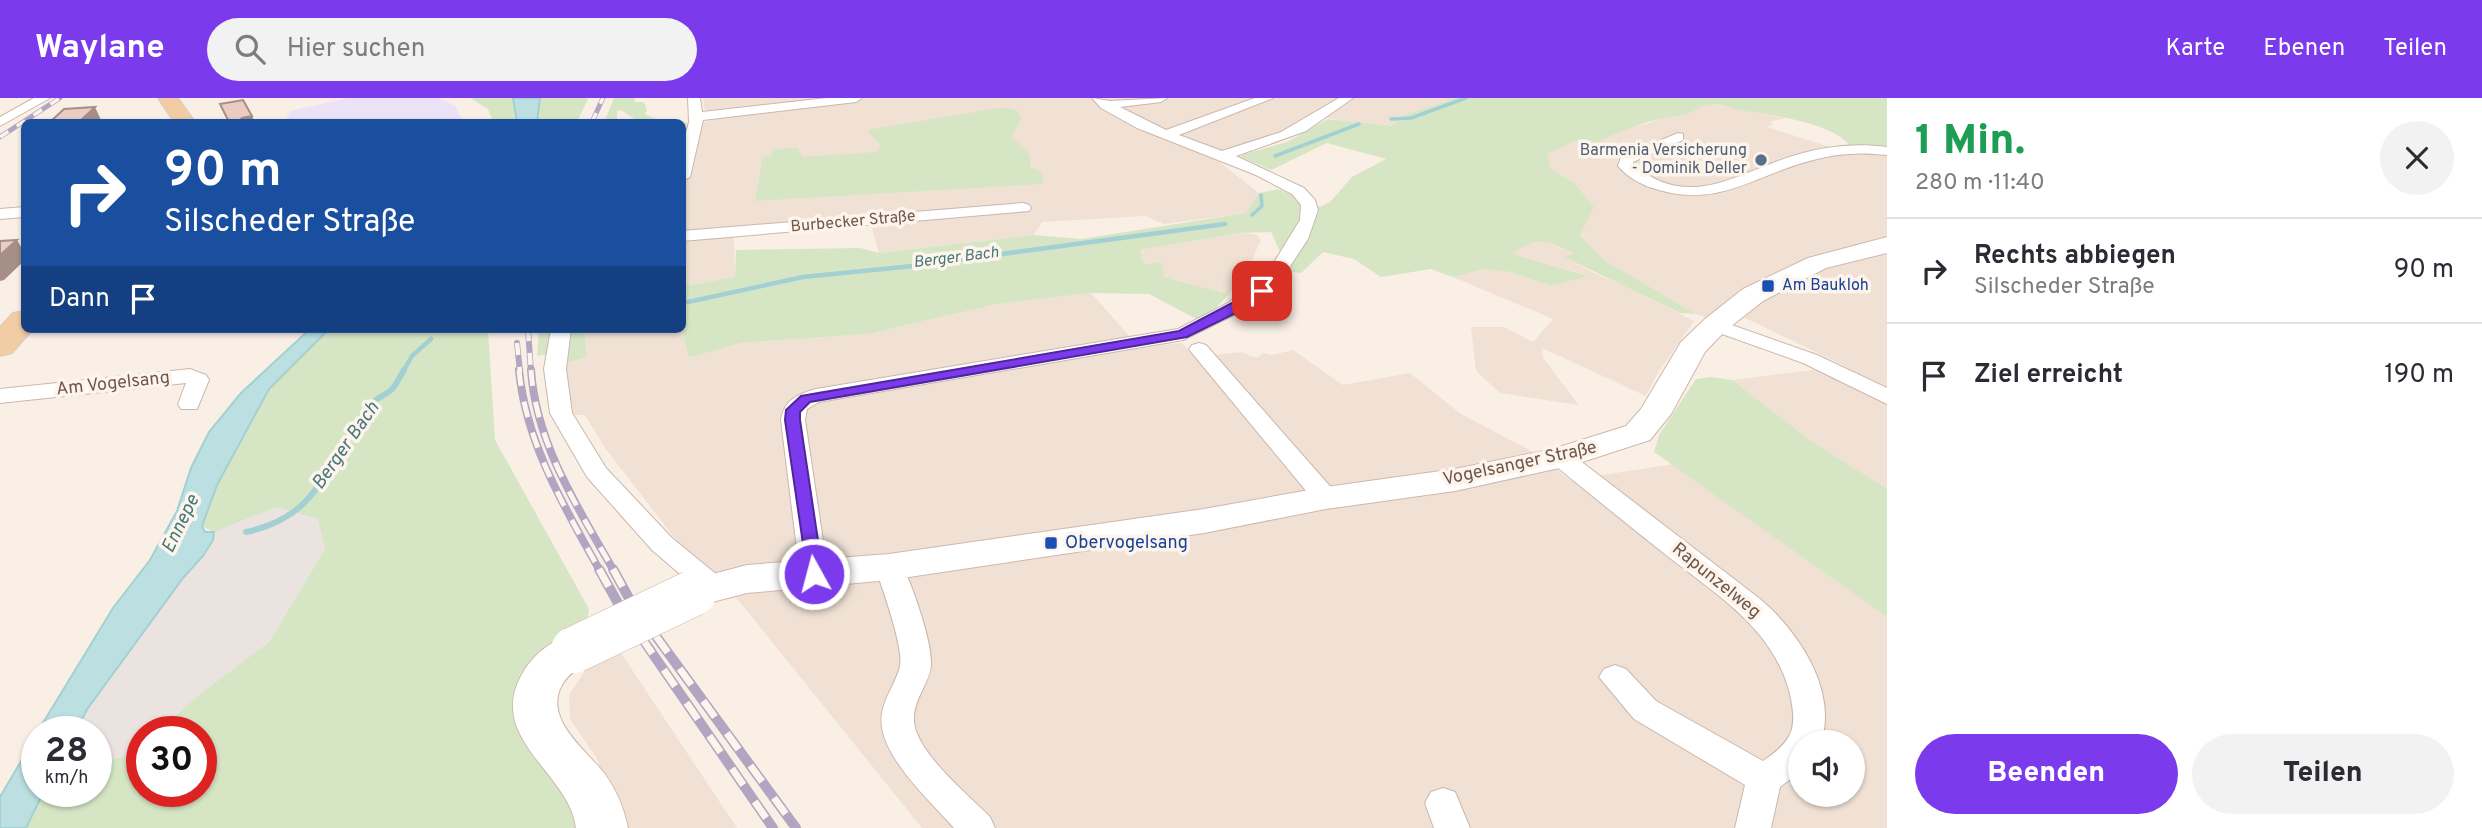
<!DOCTYPE html>
<html lang="de">
<meta charset="utf-8">
<style>
body{margin:0;font-family:Overpass,sans-serif;background:#f2f2f3;color:#2b2b33;height:100vh;display:flex;flex-direction:column;font-size:26px;white-space:nowrap}
*{box-sizing:border-box;margin:0}
p{font-size:23px;color:#7c7c81}
.icon{flex:none;width:38px;height:38px;fill:none;stroke:currentColor;stroke-width:2;stroke-linecap:round;stroke-linejoin:round}
.map{position:relative;flex:1;overflow:hidden}
.panel{display:flex;flex-direction:column;background:#fff;width:595px}
.panel>*{flex:none}
.hud{position:absolute;left:21px;top:21px;width:665px;height:214px;border-radius:10px;box-shadow:0 2px 5px #0004;background:#1a4fa0;color:#fff;overflow:hidden}
.controls{position:absolute;left:1788px;top:632px;display:grid;gap:14px}
.controls a{display:grid;place-items:center;width:77px;height:77px;border-radius:50%;background:#fff;box-shadow:0 2px 5px #0004;font-size:35px}
.speed{position:absolute;left:21px;top:618px;display:flex;gap:14px;font-size:35px;font-weight:700;text-align:center}
.speed>*{display:grid;place-content:center;width:91px;height:91px;border-radius:50%;background:#fff;box-shadow:0 2px 5px #0004;line-height:1}
.speed small{font-size:18px;font-weight:400}
.speed .limit{border:10px solid #d22;background:#fff;color:#111}
.pin{position:absolute;display:grid;place-items:center;width:60px;height:60px;color:#fff;margin:-30px;border-radius:14px;box-shadow:0 4px 10px #0006}
.me{position:absolute;width:77px;margin:-38px;rotate:353deg;stroke-linejoin:round;filter:drop-shadow(0 0 5px #0008)}
.turn{display:flex;align-items:center;gap:24px;height:147px;padding:0 28px;font-size:32px}
.turn .icon{width:91px;height:91px;stroke-width:2.5}
.turn b{display:block;font-size:49px;line-height:60px}
.then{display:flex;align-items:center;height:66px;padding:0 28px;background:#0003;gap:14px;font-size:26px}
.round{display:grid;place-items:center;flex:none;width:74px;height:74px;border-radius:37px;background:#f2f2f3}
.headline{display:flex;align-items:center;justify-content:space-between;height:119px;padding:0 28px}
h1{font-size:42px;font-weight:800;line-height:52px;color:#1e9e55}
.primary-button{display:flex;gap:14px;margin-top:auto;padding:14px 28px}
.primary-button a{flex:1;height:80px;border-radius:42px;background:#7c3aed;color:#fff;font-size:28px;font-weight:800;line-height:80px;text-align:center}
.primary-button a+a{background:#f2f2f3;color:#2b2b33}
ul{padding:0;list-style:none}
li{display:flex;align-items:center;gap:21px;height:105px;padding:0 28px;border-top:2px solid #e1e1e2}
li div{flex:1}
li b{display:block;font-size:26px}
li em{font-style:normal}
header{display:flex;align-items:center;gap:42px;box-sizing:border-box;height:98px;padding:0 35px;background:#7c3aed;color:#fff}
header strong{font-size:33px}
nav{display:flex;gap:38px;margin-inline-start:auto;font-size:24px}
.search{width:490px;height:63px;background:#f2f2f3;display:flex;align-items:center;gap:18px;box-sizing:border-box;padding:0 24px;border-radius:38px;color:#7c7c81;font-size:26px}
main{display:flex;flex:1;min-height:0}
.map>svg:first-child{display:block}
</style>
<header>
<strong>Waylane</strong>
<div class="search"><svg class="icon" aria-label="search" viewBox="0 0 24 24"><circle cx="10" cy="10" r="6"/><path d="M15 15l6 6"/></svg>Hier suchen</div>
<nav><a>Karte</a><a>Ebenen</a><a>Teilen</a></nav>
</header>
<main>
<div class="map">
<svg width="1887" height="730" viewBox="0 0 1887 730">
<rect width="100%" height="100%" fill="#faefe5"/>
<path fill="#f0e1d4" fill-rule="evenodd" d="M703,0H1456L1404,17L1392,28H1372L1318,18L1314,22L1213,59L1259,95L1247,115L1164,126L1145,118L1042,124L1034,137L879,155L870,124L734,137L735,179L683,188V25L707,24L716,19L704,10Z
M1710,6L1786,20L1769,24L1774,26L1767,29L1830,49L1887,53V391L1813,344L1732,282L1845,268L1722,209L1706,219L1696,216L1606,163L1580,136L1573,84L1551,71L1548,56L1579,41L1596,45L1624,30L1646,26L1675,15L1682,17Z
M1239,135L1255,136L1261,142L1249,168L1229,196L1164,179L1143,167L1140,152Z
M1544,142L1575,157L1565,159L1594,175L1629,190L1694,223L1658,274L1646,298L1542,250L1543,260L1579,307L1500,295L1476,273L1471,229H1504L1533,244L1553,221L1453,179L1484,171L1510,174L1551,188L1586,177L1513,156L1530,144Z
M1091,195L1140,250L1181,245L1196,259L1241,254L1256,260L1264,255L1272,257L1293,252L1343,287L1410,275L1461,316L1535,355L1570,382L1674,366L1887,519V730H922L739,503L691,461L605,350L585,317H573L569,287L564,274L565,266L587,259L584,231H682L690,260L741,245L868,236L997,206ZM1801,644H1853V696H1801Z
M621,555L737,730H625L596,659L570,621L569,597L588,568Z"/>
<path fill="#eae3df" d="M277,409L319,421L325,451L269,544L196,599L160,633L142,634V651L137,655L96,666V634H75L88,610L183,480L203,458L213,442L214,434Z"/>
<path fill="#ece2f6" d="M348,0H439L455,8L464,24H285L290,13Z"/>
<path fill="#d6e6c5" d="M470,0H513L517,24H493L488,11Z
M540,0H587L588,1L577,24H537Z
M614,0H635L634,4H644L647,12L645,16L656,21L653,23L673,22L674,24H639L621,12L617,13V24H604Z
M1456,0H1887V53L1850,49C1837,25 1765,16 1739,12C1730,10 1717,5 1707,7C1699,9 1691,16 1682,17C1653,20 1623,31 1596,45L1579,41L1548,56L1551,71L1573,84L1594,109L1580,137L1606,163L1696,216L1680,215L1564,159L1574,156C1547,143 1539,136 1513,156L1588,178L1551,188L1510,174L1484,171L1453,179L1431,171L1381,179L1354,161L1323,154L1301,175L1266,172L1280,154L1271,134L1239,135L1140,152L1144,167L1161,164L1164,179L1229,196L1202,224L1149,196L1091,195L997,206L868,236L741,245L689,260L682,231L683,188L735,179L736,152L860,150L879,155L1034,137L1081,141L1246,115L1259,95L1278,91L1320,109L1330,104L1352,79L1386,61L1327,45L1271,72L1241,59L1242,57L1287,44L1328,21L1392,28L1404,17Z
M999,10C1010,10 1018,9 1022,21L1011,38L1030,57V69L1041,73L1043,86L755,103L763,59L771,58L772,51L798,50L802,59L877,54L881,48L867,32Z
M329,231H488L495,342L589,511L586,527L529,579L515,624L576,713L577,730H26L44,693H96V666L137,655L142,651V693H201V634L160,633L196,599L269,544L325,451L318,421L277,409L214,434L202,428L217,387L269,291Z
M539,231H584L587,259L565,266V253L537,258Z
M1711,279L1732,282L1813,344L1887,391V519L1654,354L1659,337L1696,281Z"/>
<path fill="#bce0e1" stroke="#a3d0d2" stroke-width="2" d="M513,0H540L537,24H517Z
M310,231H329L269,291L217,387L202,428L205,434H214L213,442L203,458L183,480L88,610L75,633H38L113,510L150,462L177,413L191,370L209,334L241,295Z
M37,636V693H44L26,730H0V699Z"/>
<g fill="none" stroke-linecap="round" stroke-linejoin="round">
<path stroke="#a3d0d2" stroke-width="3.5" d="M1391,21L1411,20L1466,0
M1275,58L1359,26
M1252,117L1262,108L1261,97"/>
<path stroke="#a3d0d2" stroke-width="4.5" d="M688,204L803,179L913,168L1225,126
M403,274L412,258L431,241"/>
<path stroke="#a3d0d2" stroke-width="6" d="M246,434C327,417 324,359 370,307C376,300 386,297 392,291C397,286 400,278 404,272"/>
<g stroke="#cab7ad" stroke-width="2">
<path id="street" d="M34,0H50L0,28V19Z
M688,0H700L702,14L827,0H862L856,4L703,22L690,79L682,83V49L689,24Z
M1092,0L1110,3L1167,0L1161,4L1120,9L1166,32L1255,0H1273L1179,37L1222,53L1281,34L1339,0H1353L1306,33L1236,58L1304,90L1315,102L1318,112L1308,141L1283,179L1242,213L1183,242L819,304L807,311L805,322L828,476L824,483L814,485L804,483L800,476L781,322C784,302 798,296 816,291L1178,231L1228,205L1270,171L1300,122L1301,107L1292,96L1256,77L1137,30L1101,10Z
M1678,35L1683,36V42L1633,64L1634,67C1691,114 1738,74 1796,57C1826,48 1856,45 1887,49V57C1862,54 1837,55 1813,62C1757,76 1719,110 1659,92C1644,88 1629,81 1618,68L1621,59Z
M1023,105L1029,107L1031,110L1029,113L682,143V133Z
M24,109V119L0,121V111Z
M1715,221L1817,257L1887,290V306L1803,265L1708,231L1705,227L1708,223Z
M551,231H571L566,271L572,315L606,370L672,440L722,481L726,488L722,495L712,498L702,495L652,452L587,379L550,315L544,271Z
M1199,245L1206,247L1335,394L1339,400L1335,406L1326,408L1317,406L1192,255L1189,251L1192,247Z
M190,271L206,277L209,282L197,311H181L178,306L186,285L0,305V291Z
M1561,353L1570,355L1760,501C1798,533 1838,592 1821,644H1801V673L1780,689L1771,730H1735L1745,687L1634,621L1599,579L1604,571L1615,567L1626,571L1656,603L1763,663C1792,643 1798,632 1790,596C1773,528 1712,494 1661,453C1624,424 1588,394 1552,365L1549,360L1552,355Z
M889,460L899,462C911,482 932,543 931,566C931,586 907,606 916,633C927,663 967,696 990,719L995,730H954C931,704 888,665 882,630C878,606 895,589 900,568C904,550 882,489 875,469L879,462Z
M1443,690L1455,694L1470,730H1434L1425,705L1431,694Z"/>
</g>
<g stroke="#ceb8ad" stroke-width="2">
<path id="secondary" d="M1887,139V155L1826,170L1763,203L1725,233L1705,254L1671,316L1650,342L1573,367L1455,393L1326,411L1204,435L889,482L747,495L693,509L679,505L673,495L679,485L747,467L889,456L1204,411L1326,389L1455,371L1553,351L1626,328L1641,311L1681,244L1705,221L1743,191L1808,160Z
M574,536L589,541L596,552C587,567 570,572 562,587C543,621 586,652 604,675C616,691 624,710 628,730H576C570,676 487,641 521,578C533,556 550,543 574,536Z"/>
</g>
<g stroke="#d4ccca" stroke-width="2">
<path id="primary" d="M158,0H178L195,24H174Z
M24,213V231H33L12,255L0,258V229L13,215Z"/>
</g>
<use href="#street" fill="#fff" fill-rule="evenodd"/>
<use href="#secondary" fill="#fff" fill-rule="evenodd"/>
<use href="#primary" fill="#f2cca4" fill-rule="evenodd"/>
<g stroke="#b1a5c2" stroke-width="5">
<path id="rail-far3" d="M592,24L603,0
M0,39L60,0"/>
</g>
<g stroke="#b1a5c2" stroke-width="6">
<path id="rail-far2" d="M528,231L531,274
M517,245L520,274"/>
</g>
<g stroke="#b1a5c2" stroke-width="8">
<path id="rail-far1" d="M519,272C526,346 565,410 600,473
M531,272C536,346 578,410 614,473"/>
</g>
<g stroke="#b1a5c2" stroke-width="10">
<path id="rail" d="M599,471L619,507L773,730
M613,471L631,504L796,730"/>
</g>
<use href="#rail-far3" stroke="#fdf4eb" stroke-width="3.5" stroke-dasharray="10" stroke-linecap="butt"/>
<use href="#rail-far2" stroke="#fdf4eb" stroke-width="4.5" stroke-dasharray="12" stroke-linecap="butt"/>
<use href="#rail-far1" stroke="#fdf4eb" stroke-width="5" stroke-dasharray="16" stroke-linecap="butt"/>
<use href="#rail" stroke="#fdf4eb" stroke-width="7" stroke-dasharray="20" stroke-linecap="butt"/>
<g stroke="#ceb8ad" stroke-width="47" stroke-linecap="butt">
<path id="secondary-bridge" d="M574,552L693,495"/>
</g>
<use href="#secondary-bridge" stroke="#fff" stroke-width="46"/>
</g>
<path fill="#a58f86" d="M95,9L102,24H79Z
M252,18L255,24H238L242,20Z
M17,142L24,154V163L4,182L0,183V157Z"/>
<path fill="#ecccc0" stroke="#a58f86" stroke-width="2" d="M243,2L252,18L242,20L238,24H229L220,6Z
M95,9L79,24H50L64,11Z
M17,142L0,157V143Z"/>
<path fill="#7c3aed" stroke="#51269a" stroke-width="2" d="M1262,189L1266,190V195L1234,216L1187,239L810,304L800,314V322L823,476L821,480H808L785,322L786,312L801,298L1179,233Z"/>
<circle fill="#5c6f8a" stroke="#fdf4eb" stroke-width="2.5" cx="1761" cy="62" r="7"/>
<g fill="#1a4fb4" stroke="#fdf4eb" stroke-width="2.5">
<rect x="1761" y="181" width="14" height="14" rx="3.5"/>
<rect x="1044" y="438" width="14" height="14" rx="3.5"/>
</g>
<g text-anchor="middle" dominant-baseline="central" stroke-width="7" stroke-linejoin="round" paint-order="stroke">
<g font-size="16" fill="#4e5e75" stroke="#fdf4eb" text-anchor="end">
<text x="1747" y="53">Barmenia Versicherung<tspan x="1747" dy="18">- Dominik Deller</tspan></text>
</g>
<g font-size="16" fill="#70564d" stroke="#fdf4eb">
<text transform="translate(853 124) rotate(-5)">Burbecker Straße</text>
</g>
<g font-size="16" font-style="italic" fill="#46777b" stroke="#fdf4eb">
<text transform="translate(956 160) rotate(-7)">Berger Bach</text>
</g>
<g font-size="16" fill="#164399" stroke="#fdf4eb" text-anchor="start">
<text x="1782" y="188">Am Baukloh</text>
</g>
<g font-size="18" fill="#70564d" stroke="#fdf4eb">
<text transform="translate(113 286) rotate(-6)">Am Vogelsang</text>
<text transform="translate(1520 366) rotate(-12)">Vogelsanger Straße</text>
<text transform="translate(1716 483) rotate(39)">Rapunzelweg</text>
</g>
<g font-size="18" fill="#164399" stroke="#fdf4eb" text-anchor="start">
<text x="1065" y="445">Obervogelsang</text>
</g>
<g font-size="19" font-style="italic" fill="#46777b" stroke="#fdf4eb">
<text transform="translate(346 348) rotate(-55)">Berger Bach</text>
<text transform="translate(181 426) rotate(-64)">Ennepe</text>
</g>
</g>
</svg>
<div class="controls">
<a><svg class="icon" aria-label="sound" viewBox="0 0 24 24"><path d="M4 9h4l5-4v14l-5-4H4zM17 9q2 3 0 6"/></svg></a>
</div>
<div class="speed"><div>28<small>km/h</small></div><div class="limit">30</div></div>
<div class="pin" style="left:1262px;top:193px;background:#d93025"><svg class="icon" aria-label="arrive" viewBox="0 0 24 24"><path d="M6 21V4h12l-3 4 3 4H6"/></svg></div>
<svg class="me" style="left:814px;top:476px" viewBox="-20 -20 40 40"><circle r="17" fill="#7c3aed" stroke="#fff" stroke-width="3"/><path d="M0-11L8 9 0 5-8 9z" fill="#fff"/></svg>
<div class="hud">
<div class="turn"><svg class="icon" aria-label="right" viewBox="0 0 24 24"><path d="M7 20v-9h11M14 6l5 5-5 5"/></svg><div><b>90 m</b>Silscheder Straße</div></div>
<div class="then">Dann<svg class="icon" aria-label="arrive" viewBox="0 0 24 24"><path d="M6 21V4h12l-3 4 3 4H6"/></svg></div>
</div>
</div>
<section class="panel">
<div class="headline"><div><h1>1 Min.</h1><p>280 m · 11:40</p></div><a class="round"><svg class="icon" aria-label="close" viewBox="0 0 24 24"><path d="M6 6l12 12M18 6L6 18"/></svg></a></div>
<ul>
<li><svg class="icon" aria-label="right" viewBox="0 0 24 24"><path d="M7 20v-9h11M14 6l5 5-5 5"/></svg><div><b>Rechts abbiegen</b><p>Silscheder Straße</p></div><em>90 m</em></li>
<li><svg class="icon" aria-label="arrive" viewBox="0 0 24 24"><path d="M6 21V4h12l-3 4 3 4H6"/></svg><div><b>Ziel erreicht</b></div><em>190 m</em></li>
</ul>
<div class="primary-button"><a>Beenden</a><a>Teilen</a></div>
</section>
</main>
